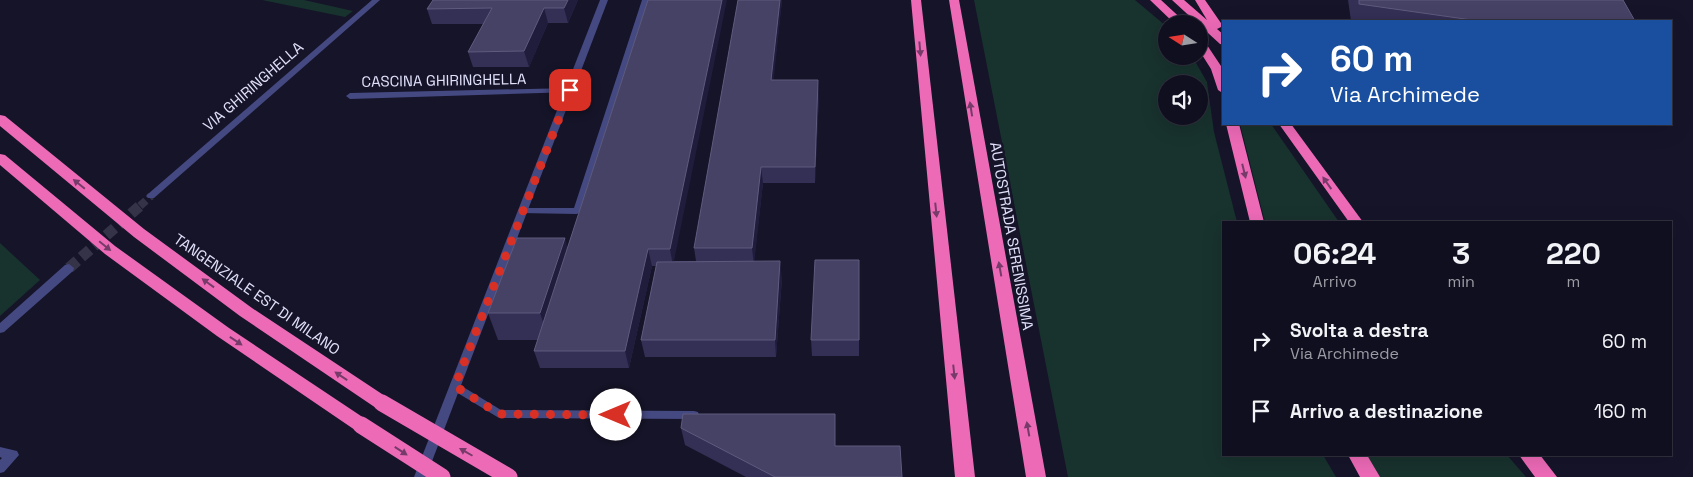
<!DOCTYPE html>
<html lang="it">
<style>
body{margin:0;font-family:"Space Grotesk",sans-serif;background:#1e1d2c;color:#f1f3f6;height:100vh;display:flex;flex-direction:column;font-size:19px;white-space:nowrap}
*{box-sizing:border-box;margin:0}
p{font-size:16px;color:#9c9ca4}
.icon{flex:none;width:28px;height:28px;fill:none;stroke:currentColor;stroke-width:2;stroke-linecap:round;stroke-linejoin:round}
.map{position:relative;flex:1;overflow:hidden}
.drawer{position:absolute;left:1222px;top:221px;width:450px;height:235px;display:flex;flex-direction:column;background:#100f1f;border-radius:0px;box-shadow:0 5px 20px #0002,0 0 0 1px #302f3d}
.drawer>*{flex:none}
.guide{position:absolute;left:1222px;top:20px;width:450px;height:105px;border-radius:0px;box-shadow:0 5px 20px #0002,0 0 0 1px #302f3d;background:#1a4fa0;color:#fff;overflow:hidden}
.needle{width:32px;rotate:282deg}
.tools{position:absolute;left:1158px;top:15px;display:grid;gap:10px}
.tools a{display:grid;place-items:center;width:50px;height:50px;border-radius:50%;background:#100f1f;box-shadow:0 5px 20px #0002,0 0 0 1px #302f3d;font-size:25px}
.pin{position:absolute;display:grid;place-items:center;width:42px;height:42px;color:#fff;margin:-21px;border-radius:10px;box-shadow:0 2px 8px #0006}
.me{position:absolute;width:55px;margin:-28px;rotate:270deg;stroke-linejoin:round;filter:drop-shadow(0 0 4px #0008)}
.turn{display:flex;align-items:center;gap:18px;height:105px;padding:0 25px;font-size:22px}
.turn .icon{width:65px;height:65px;stroke-width:2.5}
.turn b{display:block;font-size:35px;line-height:42px}
.eta{display:flex;justify-content:space-evenly;align-items:center;height:85px;text-align:center}
.eta b{font-size:30px;font-weight:800;line-height:35px}
ul{padding:0;list-style:none}
li{display:flex;align-items:center;gap:15px;height:70px;padding:0 25px}
li div{flex:1}
li b{display:block;font-size:19px}
li em{font-style:normal}
.map>svg:first-child{display:block}
</style>
<div class="map">
<svg width="1693" height="477" viewBox="0 0 1693 477">
<rect width="100%" height="100%" fill="#161429"/>
<path fill="#18322e" fill-rule="evenodd" d="M262,0H304L353,11L345,17Z
M974,0H1135L1166,26V56H1192L1207,82L1214,132L1237,222H1224V455H1323L1336,477H1068ZM1166,84H1199V116H1166Z
M1240,124H1271L1339,222H1265Z
M0,243L40,280L0,316Z
M1366,455H1507L1526,477H1378Z"/>
<g fill="none" stroke-linecap="round" stroke-linejoin="round">
<path stroke="#343348" stroke-width="8" stroke-dasharray="8 4.5" stroke-linecap="butt" d="M140,206L151,196"/>
<path stroke="#343348" stroke-width="11" stroke-dasharray="11 5.5" stroke-linecap="butt" d="M69,268L141,205"/>
<path fill="#454982" fill-rule="evenodd" d="M642,0H648L581,211L577,214L520,213L519,211L523,208H574Z
M455,382L501,410L694,411L698,412L699,415L698,418L694,419L499,418L451,389L450,386L451,383Z"/>
<path fill="#454982" fill-rule="evenodd" d="M372,0H380L154,198H148L146,196L148,194Z
M570,88H573V92L350,99L346,96L350,93Z
M69,264L74,268L73,271L4,332L0,333V323L65,265Z
M0,447L17,451L19,455L4,472L0,473V460L2,458L0,457Z"/>
<path fill="#454982" fill-rule="evenodd" d="M600,0H608L426,477H414Z"/>
<path fill="#ed6ab7" fill-rule="evenodd" d="M911,0H921L975,477H955Z
M949,0H959L1046,477H1026Z
M1150,0H1161L1187,24H1175Z
M1172,0H1184L1207,20L1195,0H1205L1223,26L1217,29L1224,35V45L1220,44Z
M1199,38L1203,39L1223,69L1224,94L1218,90L1211,69L1199,50Z
M0,115L5,116L144,229L252,308L388,398L391,403L388,408L382,410L376,408L240,316L134,237L0,126Z
M1226,124H1239L1264,222H1250Z
M1279,124H1291L1363,222H1349Z
M0,154L5,155L115,246L229,328L367,420L370,425L367,430L361,433L355,430L217,336L105,254L0,165Z
M1348,455H1367L1380,477H1360Z
M1519,455H1540L1557,477H1535Z"/>
<path stroke="#ed6ab7" stroke-width="17" d="M382,403L509,477
M361,425L442,477"/>
</g>
<path fill="#332f55" d="M433,0H578L568,23H548L529,67H473L468,52L483,24H432L427,9Z
M648,0L674,261H696L694,248L738,0H782L773,80L819,95L815,183H763L754,261L782,278L776,357H645L641,340L656,266H652L629,368H540L534,351L538,340H498L488,313L567,249Z
M1348,0H1623L1635,21H1351Z
M859,260V356H812L811,340Z
M681,428L835,446L902,477H746L685,445Z"/>
<path fill="#201c3c" d="M568,0H578L568,23L564,8Z
M722,0H727L673,266L670,249Z
M780,0H782L772,96L771,80Z
M544,8L548,23L529,67L524,51Z
M818,80L819,95L815,183V167Z
M761,167L763,183L754,265L752,248Z
M565,238L572,265L549,340L540,313Z
M648,249L652,266L629,368L625,351Z
M780,261L782,278L776,357L775,340Z"/>
<path fill="#464266" stroke="#5e5b7e" d="M433,0H568L564,8H544L524,51L468,52L492,8L427,9Z
M648,0H722L670,249H648L625,351H534Z
M738,0H780L771,80H818L815,167H761L752,248H694Z
M1359,0H1623L1635,21H1479L1359,4Z
M517,238H565L540,313H488Z
M815,260H859V340H811Z
M780,261L775,340H641L657,262Z
M683,414H835V446H900L902,477H775L681,428Z"/>
<defs><path id="oneway-solid" d="M-6-.8H1V-3.2L6.5 0L1 3.2V.8H-6Z" transform="scale(1.25)"/></defs>
<g fill="#773b69">
<use href="#oneway-solid" transform="translate(920 49) rotate(85)"/>
<use href="#oneway-solid" transform="translate(971 109) rotate(-99)"/>
<use href="#oneway-solid" transform="translate(1244 171) rotate(76)"/>
<use href="#oneway-solid" transform="translate(1327 183) rotate(-125)"/>
<use href="#oneway-solid" transform="translate(79 184) rotate(-141)"/>
<use href="#oneway-solid" transform="translate(936 210) rotate(84)"/>
<use href="#oneway-solid" transform="translate(105 246) rotate(39)"/>
<use href="#oneway-solid" transform="translate(1000 269) rotate(-100)"/>
<use href="#oneway-solid" transform="translate(208 283) rotate(-144)"/>
<use href="#oneway-solid" transform="translate(236 341) rotate(34)"/>
<use href="#oneway-solid" transform="translate(954 372) rotate(84)"/>
<use href="#oneway-solid" transform="translate(341 376) rotate(-146)"/>
<use href="#oneway-solid" transform="translate(1028 429) rotate(-100)"/>
<use href="#oneway-solid" transform="translate(401 451) rotate(33)"/>
<use href="#oneway-solid" transform="translate(466 452) rotate(-150)"/>
</g>
<g fill="none" stroke-linecap="round" stroke-linejoin="round">
<path stroke="#d93025" stroke-width="9" stroke-dasharray="0 16.2" d="M570,90L455,386L499,414L616,415"/>
</g>
<g text-anchor="middle" dominant-baseline="central" stroke-width="5" stroke-linejoin="round" paint-order="stroke">
<g font-size="15" fill="#e0e0fb" stroke="#161429">
<text transform="translate(444 80) rotate(-1)">CASCINA GHIRINGHELLA</text>
<text transform="translate(253 86) rotate(-41)">VIA GHIRINGHELLA</text>
<text transform="translate(1012 236) rotate(80)">AUTOSTRADA SERENISSIMA</text>
<text transform="translate(257 294) rotate(35)">TANGENZIALE EST DI MILANO</text>
</g>
</g>
</svg>
<div class="tools">
<a><svg class="needle" viewBox="-14 -14 28 28"><path d="M0-13l5 13h-10z" fill="#e53935"/><path d="M0 13l5-13h-10z" fill="#9c9ca4"/></svg></a>
<a><svg class="icon" aria-label="sound" viewBox="0 0 24 24"><path d="M4 9h4l5-4v14l-5-4H4zM17 9q2 3 0 6"/></svg></a>
</div>
<div class="pin" style="left:570px;top:90px;background:#d93025"><svg class="icon" aria-label="arrive" viewBox="0 0 24 24"><path d="M6 21V4h12l-3 4 3 4H6"/></svg></div>
<svg class="me" style="left:616px;top:415px" viewBox="-20 -20 40 40"><circle r="19" fill="#fff"/><path d="M0-13L10 11 0 6-10 11z" fill="#d93025"/></svg>
<div class="guide">
<div class="turn"><svg class="icon" aria-label="right" viewBox="0 0 24 24"><path d="M7 20v-9h11M14 6l5 5-5 5"/></svg><div><b>60 m</b>Via Archimede</div></div>
</div>
<section class="drawer">
<div class="eta">
<div><b>06:24</b><p>Arrivo</p></div>
<div><b>3</b><p>min</p></div>
<div><b>220</b><p>m</p></div>
</div>
<ul>
<li><svg class="icon" aria-label="right" viewBox="0 0 24 24"><path d="M7 20v-9h11M14 6l5 5-5 5"/></svg><div><b>Svolta a destra</b><p>Via Archimede</p></div><em>60 m</em></li>
<li><svg class="icon" aria-label="arrive" viewBox="0 0 24 24"><path d="M6 21V4h12l-3 4 3 4H6"/></svg><div><b>Arrivo a destinazione</b></div><em>160 m</em></li>
</ul>
</section>
</div>
